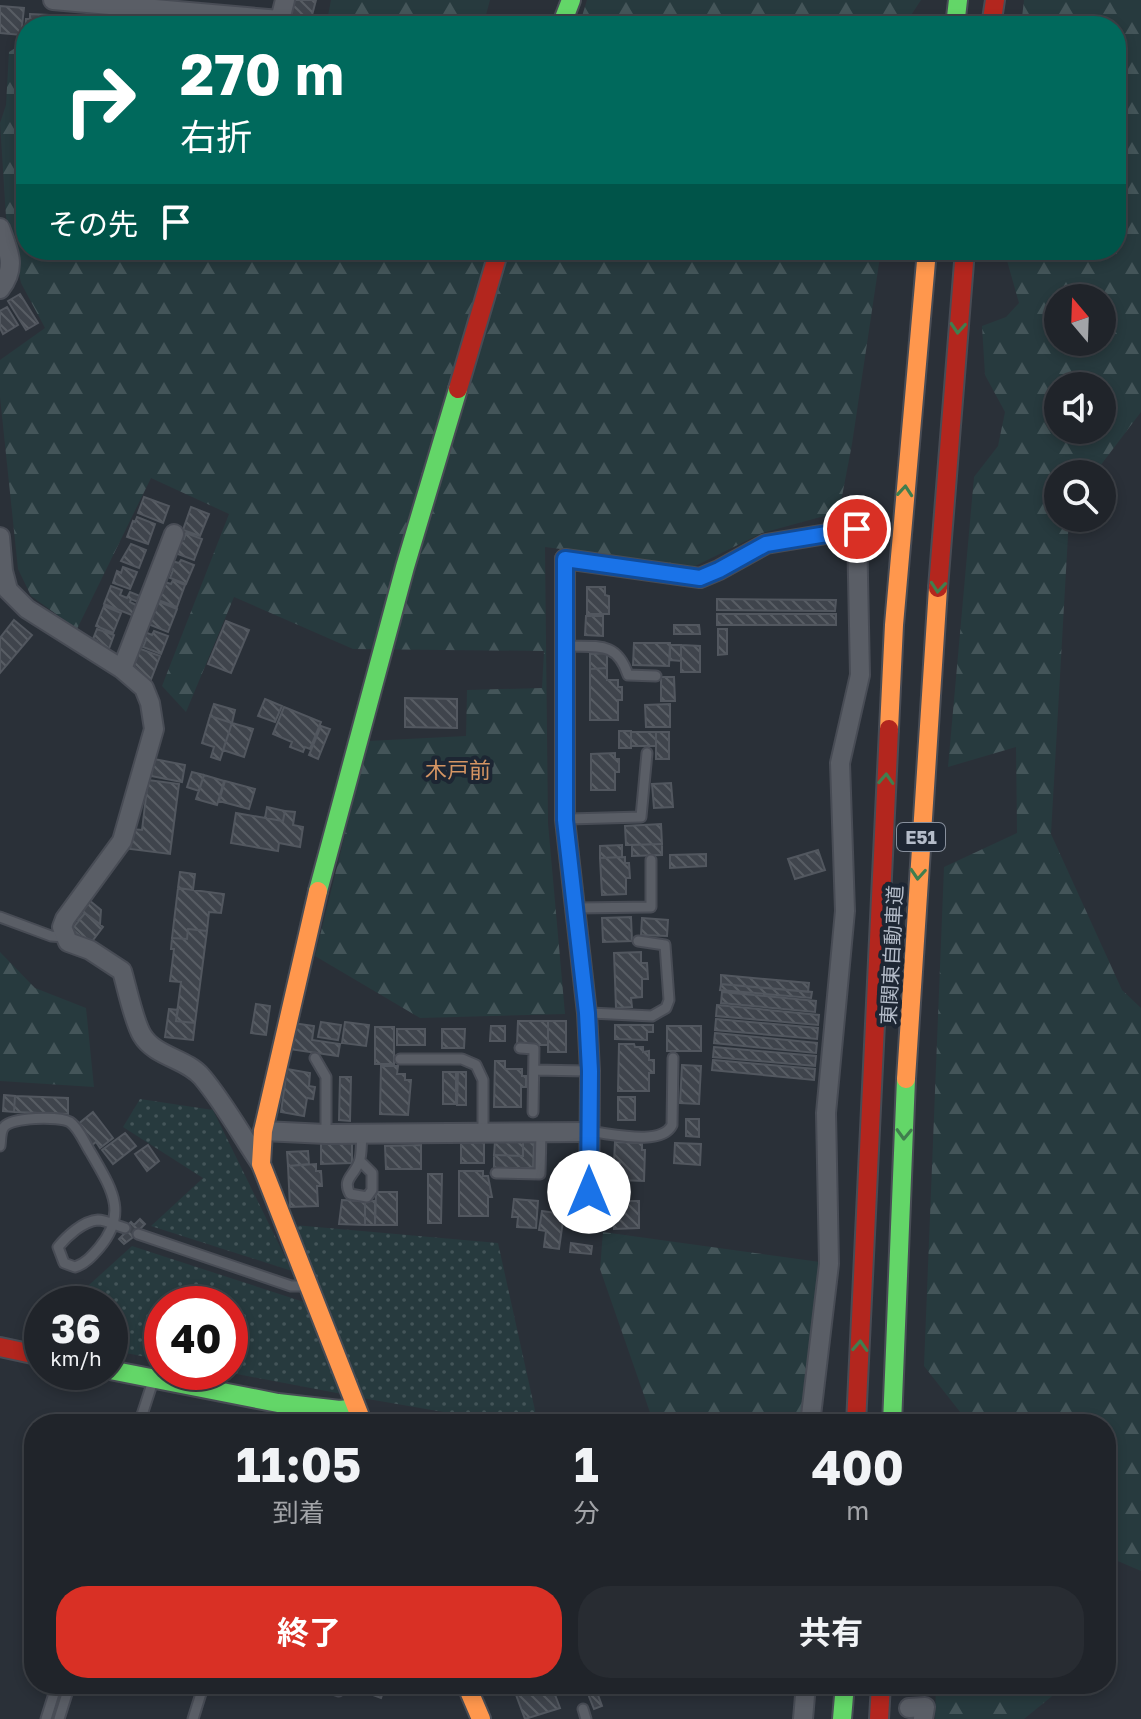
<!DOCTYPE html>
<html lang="ja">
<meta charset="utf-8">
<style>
body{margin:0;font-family:"Golos Text","Noto Sans JP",sans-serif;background:#282c32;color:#f1f3f6;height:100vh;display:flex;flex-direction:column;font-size:30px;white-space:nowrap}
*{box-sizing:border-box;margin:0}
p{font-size:26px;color:#a2a4a8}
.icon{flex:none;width:44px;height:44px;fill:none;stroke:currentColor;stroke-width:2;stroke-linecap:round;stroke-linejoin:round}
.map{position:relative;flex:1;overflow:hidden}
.sheet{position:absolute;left:24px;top:1414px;width:1092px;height:280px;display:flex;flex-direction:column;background:#20242a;border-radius:32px;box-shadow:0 4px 12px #0003,0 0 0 2px #3d4147}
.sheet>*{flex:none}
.hud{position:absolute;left:16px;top:16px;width:1110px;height:244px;border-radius:32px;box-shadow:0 4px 12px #0003,0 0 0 2px #3d4147;background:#00695c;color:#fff;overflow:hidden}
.needle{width:52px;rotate:341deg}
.controls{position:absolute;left:1044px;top:284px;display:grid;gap:16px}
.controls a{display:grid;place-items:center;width:72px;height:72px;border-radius:50%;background:#20242a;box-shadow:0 4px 12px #0003,0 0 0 2px #3d4147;font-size:40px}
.speed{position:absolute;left:24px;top:1286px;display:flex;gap:16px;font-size:40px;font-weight:700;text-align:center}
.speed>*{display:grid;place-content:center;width:104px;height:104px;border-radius:50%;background:#20242a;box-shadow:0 4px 12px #0003,0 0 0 2px #3d4147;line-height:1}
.speed small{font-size:20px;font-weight:400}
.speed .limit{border:12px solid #d22;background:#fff;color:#111}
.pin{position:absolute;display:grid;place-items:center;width:68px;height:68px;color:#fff;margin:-34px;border:4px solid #fff;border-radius:50%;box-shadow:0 2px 8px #0007}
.me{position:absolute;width:88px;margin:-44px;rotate:0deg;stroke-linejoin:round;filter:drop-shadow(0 0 6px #0008)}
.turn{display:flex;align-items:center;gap:28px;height:168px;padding:0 32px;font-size:36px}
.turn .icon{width:104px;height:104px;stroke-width:2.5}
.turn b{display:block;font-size:56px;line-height:68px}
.then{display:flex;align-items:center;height:76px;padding:0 32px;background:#0003;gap:16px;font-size:30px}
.eta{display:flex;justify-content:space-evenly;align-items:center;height:136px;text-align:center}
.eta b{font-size:48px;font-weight:700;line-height:56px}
.action{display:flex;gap:16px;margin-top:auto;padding:16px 32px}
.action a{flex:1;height:92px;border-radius:32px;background:#d93025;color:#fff;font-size:32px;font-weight:700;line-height:92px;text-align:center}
.action a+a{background:#282c32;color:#f1f3f6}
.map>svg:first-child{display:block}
</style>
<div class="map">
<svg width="1141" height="1719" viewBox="0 0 1141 1719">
<defs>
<pattern id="grass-dots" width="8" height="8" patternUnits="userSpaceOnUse" patternTransform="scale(2)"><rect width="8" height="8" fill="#273a3e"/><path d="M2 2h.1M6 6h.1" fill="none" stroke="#445559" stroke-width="1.8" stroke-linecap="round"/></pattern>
<pattern id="forest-firs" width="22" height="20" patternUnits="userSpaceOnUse" patternTransform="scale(2)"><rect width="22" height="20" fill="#273a3e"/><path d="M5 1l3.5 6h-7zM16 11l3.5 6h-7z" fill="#445559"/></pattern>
<pattern id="building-back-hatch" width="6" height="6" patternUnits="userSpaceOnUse" patternTransform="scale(2)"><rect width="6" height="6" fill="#3f444c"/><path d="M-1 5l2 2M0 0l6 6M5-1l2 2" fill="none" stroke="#585d64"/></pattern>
</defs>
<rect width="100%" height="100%" fill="#2a3038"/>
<path fill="url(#grass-dots)" d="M140,1099L213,1110L292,1271L151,1226L203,1178L123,1127Z
M294,1225L498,1243L538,1424H513L362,1398Z
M132,1246L304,1302L342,1394L226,1372H230V1304H162V1360L110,1350V1304H68Z"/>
<path fill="url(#forest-firs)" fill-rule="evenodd" d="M331,0H490L483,26H326Z
M587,0H921L904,26H579Z
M1024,0H1141V412L1094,474H1058V518H1069L1051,834L1122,990L1141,1008V1571L1113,1559L1106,1576V1424H959L964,1417L924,1366L944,867L1017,833L1016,747L948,767L974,477L998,446L1005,412L985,375L982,326L1006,317L1019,303L1004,250H1116V26H1021ZM1102,298V342H1058V298ZM1102,386V430H1058V386Z
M26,41V250H881L852,444L839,512L762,533L681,573L591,553L545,547L548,823L565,1014L420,1018L315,956L368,741L466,736L467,690L542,688L544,651L353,649L234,597L186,712L162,686L229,514L151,478L77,629L31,596L18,569L0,397V360L45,328L21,283L6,217L0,123L6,105L9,52Z
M0,952L35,988L86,1008L94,1087L0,1081Z
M603,1232L820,1262L802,1424H654L600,1269Z
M936,1684H1067L1024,1719H935Z"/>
<path fill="url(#building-back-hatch)" stroke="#52575f" stroke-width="2" d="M294,0H316L311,19L301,17L299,23L288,21Z
M0,6L24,8L21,35L0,33Z
M89,12L107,14L106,26H88Z
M30,14L49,15V26H26L25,36L26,19H30Z
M117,18L142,19L141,26H117Z
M20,294L38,323L26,330L8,301Z
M7,307L18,325L3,334L0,328V311Z
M144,497L169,506L163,523L138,513Z
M191,507L209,514L200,536L183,530Z
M137,517L155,524L148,544L127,537L133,521L135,522Z
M186,533L202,539L194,560L175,553L181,538L184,539Z
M131,544L146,550L139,568L121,561Z
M181,560L194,565L186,584L170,578L173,570L169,569L172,561L179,563Z
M123,567L137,572L130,589L113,583L117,571L121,573Z
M173,580L185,585L177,607L158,600L165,582L171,584Z
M111,586L122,590L120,595L127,598L130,592L140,596L138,602L131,599L130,602L138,606L134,616L104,604Z
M587,587H605V595L609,596V614H587Z
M717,599L836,600L835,611L717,610Z
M157,601L177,609L168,632L148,624Z
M104,606L121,613L113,633L96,626Z
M717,614H836V625H717Z
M586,616H603V636L585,635Z
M14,620L32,635L0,673V638Z
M226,621L249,630L231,673L208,664Z
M674,625H699L700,634H674Z
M97,629L114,635L107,654L94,649L97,641L93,639Z
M718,629H727V654L718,655Z
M154,631L168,636L161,654L143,647L146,640L142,639L145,632L152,635Z
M634,643H670L669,666L633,665Z
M670,645H681V661L670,660Z
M681,645L700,646V672H681Z
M138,648L160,656L150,682L133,671Z
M607,653V668L590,669V654Z
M607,668V680H618V687H622V700H618V720H590V669Z
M661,677H674L675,701H661Z
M405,698L457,699V728L405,727Z
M265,699L282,706L275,722L258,716Z
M214,704L235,710L232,723L210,716Z
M670,704V727H646L645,705Z
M284,707L321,722L310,749L305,747L303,752L290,747L292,742L273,734Z
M210,716L232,723L220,760L211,757L214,747L202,743Z
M232,723L253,729L244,757L223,750Z
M321,726L330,729L318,759L309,755Z
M619,731H631V748H619Z
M631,732H656V746H631Z
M656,732H669V759H656Z
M615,753V759H619V772H615V790H591V754Z
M154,759L185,765L182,782L151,776Z
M192,772L204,775L199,791L187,787Z
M204,775L224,781L217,805L196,799Z
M148,780L179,784L170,854L130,849L133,829L142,830Z
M225,781L255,789L249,809L219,801Z
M671,783L673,807L654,808L652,784Z
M267,807L285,811L283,821L265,818Z
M285,811L295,812L293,825L303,827L300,847L279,843L278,851L231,843L236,813L283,821Z
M661,824L662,844L626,845L625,826Z
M662,844V855L632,856V845Z
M622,845V857L600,858V846Z
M818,850L825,870L795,879L788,859Z
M706,854V866L670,868V855Z
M625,857V863H629L630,878H626V894L602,895L600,858Z
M180,872L195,874L193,890L178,888Z
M178,888L224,894L221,913L209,912L207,931L188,929L187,939L172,938Z
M89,900L101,910L100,924L85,913L78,921L75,918Z
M85,913L103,927L90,944L72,929Z
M631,917L632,941L603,942L602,918Z
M642,918L668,920L667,936L641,935Z
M188,929L207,931L195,1023L176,1021L181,982L170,981L174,949H171L172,938L187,939Z
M641,952V963H647L648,979H642V997L631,998L632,1007L616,1008L614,953Z
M721,975L809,983L808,992L721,984Z
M721,984L812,992L811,998L720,990Z
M722,992L816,1001L815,1012L721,1003Z
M256,1004L270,1006L266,1035L251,1033Z
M717,1005L819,1015L818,1025L716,1016Z
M169,1009L178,1010L176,1021L195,1023L193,1040L165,1037Z
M716,1019L818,1028L817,1039L715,1030Z
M518,1021H548V1045H517Z
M548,1021H566V1052H548Z
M321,1022L341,1025L338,1040L318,1037Z
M345,1022L369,1025L366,1046L342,1043Z
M293,1023L314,1026L312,1040L340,1044L338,1056L289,1049Z
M615,1025H653V1032H647V1040L615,1039Z
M491,1026H505V1041H490Z
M667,1026H701V1051H667Z
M375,1027H394V1064H375Z
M397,1029H425V1045H397Z
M442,1029H465L464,1048H442Z
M715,1033L817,1043L816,1053L714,1043Z
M619,1044H634L635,1047H643V1052L649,1051V1060H654V1073H649V1091H618Z
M714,1047L816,1056L815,1066L713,1057Z
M713,1060L815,1069L814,1080L712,1070Z
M495,1061H505V1069H522V1076H526V1087H521V1107H494Z
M682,1065L701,1066L699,1104L680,1103Z
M381,1066H398L397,1074H405V1080H411L408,1115L380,1114Z
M287,1069L310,1073L309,1086L315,1087L313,1099L307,1098L304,1116L281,1112Z
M443,1072H456V1104H443Z
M458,1072H466V1105H457Z
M340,1077H351L350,1121L339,1120Z
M4,1095L15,1096L14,1112L3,1111Z
M15,1096L68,1098V1114L14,1112Z
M618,1097H635V1120H618Z
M93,1112L113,1138L100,1148L96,1142L92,1145L77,1125Z
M686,1119H699V1137L686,1136Z
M125,1133L136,1146L113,1164L102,1150Z
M495,1141L523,1142V1156L494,1155Z
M352,1142V1163L321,1164V1143Z
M484,1142V1163H461V1143Z
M523,1142H534L533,1168H494V1155L523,1156Z
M615,1142L642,1143V1150H645L644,1181L619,1180L620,1162H614Z
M675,1143L701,1144L700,1165L674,1163Z
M148,1145L159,1161L147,1171L135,1154Z
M421,1145V1169H386L385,1146Z
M308,1151L309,1164L288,1166L287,1152Z
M316,1164V1171H321L322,1186H317L318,1206L290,1207L288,1166Z
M459,1171H483V1176H488L492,1197H488V1216H459Z
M428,1174H442L441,1223H428Z
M376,1192H397V1225H375Z
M514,1199L538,1201L536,1228L517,1227L518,1217H512Z
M342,1200L365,1201V1225L339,1224Z
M365,1201H375V1225H365Z
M614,1201H639V1228L614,1229Z
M542,1211L564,1214L559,1249L544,1247L546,1231L539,1230Z
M140,1219L145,1224L139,1230L140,1232L124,1244L119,1239L124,1234L122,1231L131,1222L134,1225Z
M571,1243L592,1246L591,1254L570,1252Z
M365,1684H386L381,1698L362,1691Z
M512,1684H551L560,1708L525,1719Z
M584,1684H594L602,1706L594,1709Z"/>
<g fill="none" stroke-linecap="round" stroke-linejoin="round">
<g stroke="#484c55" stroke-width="13">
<path id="lane" d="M567,646C597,647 617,641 628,675L656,676
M569,819L641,817L647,753
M577,908L651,907V860
M0,917L51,936L64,937
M591,1013L652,1016L666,1008L669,1000L665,945L638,941
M520,1048L534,1049L533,1112
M315,1058L326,1077V1134
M400,1059H462L476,1065L483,1080V1131
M534,1070L586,1071
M593,1132C613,1134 662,1146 672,1125L673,1058
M0,1146C1,1140 0,1132 4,1127C11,1117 59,1116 70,1122C79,1128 85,1144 91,1153C111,1188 129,1213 99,1248C92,1256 85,1264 75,1267L64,1263L58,1247C67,1236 83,1221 98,1220C106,1220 117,1226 125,1228
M360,1161L372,1173V1190L367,1197L350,1194C342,1179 354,1176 359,1162C362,1155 361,1143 362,1134
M496,1173L540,1174L541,1132
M138,1234L291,1286H305
M139,1424L153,1381
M153,1424V1423
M282,1424L284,1406
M319,1684L339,1691
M583,1709L586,1719
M46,1719L57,1684
M59,1719L70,1684
M193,1719L203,1687"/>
</g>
<g stroke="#484c55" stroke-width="22">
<path id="street" d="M53,0L280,20L285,0
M0,228C9,252 17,267 0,289
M0,537L3,571L8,590L27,609L122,669L144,688L150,703L154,729L122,841L65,919L62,927L68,942L90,950L122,971C127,988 134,1022 142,1035C155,1057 186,1058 202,1077C224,1103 242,1136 261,1164
M565,559L700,578L719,570L766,544L857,529L860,675L840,763L845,911L826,1113L829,1264L810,1424
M122,669L174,534
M263,1131L326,1134L589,1132
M909,1708L925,1707L923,1719
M803,1719L806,1684"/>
</g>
<g stroke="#484c55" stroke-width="22">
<path id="fast" d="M561,26L571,0
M955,26L958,0
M318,891L405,567L458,389
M110,1370L278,1403L340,1410L356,1408
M892,1424L906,1079
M842,1719L845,1684"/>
</g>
<g stroke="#484c55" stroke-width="22">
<path id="slow" d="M889,729L894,625L927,250
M318,891L263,1131L261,1164L363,1424
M906,1079L938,588
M466,1684L481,1719"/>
</g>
<g stroke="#484c55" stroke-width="22">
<path id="jam" d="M991,26L995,0
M458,389L499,250
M565,559V820L587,1013L590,1071L589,1222
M938,588L965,250
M0,1347L42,1356
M856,1424L889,729
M879,1719L881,1684"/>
</g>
<use href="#lane" stroke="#5a5e66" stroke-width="9"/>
<use href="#street" stroke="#5a5e66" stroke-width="18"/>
<use href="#fast" stroke="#63d668" stroke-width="18"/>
<use href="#slow" stroke="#ff974d" stroke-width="18"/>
<use href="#jam" stroke="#b3261e" stroke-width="18"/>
</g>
<defs><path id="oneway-chevron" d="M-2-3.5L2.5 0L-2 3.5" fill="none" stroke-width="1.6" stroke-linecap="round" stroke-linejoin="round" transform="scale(2)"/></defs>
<g stroke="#407e4e">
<use href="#oneway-chevron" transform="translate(958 328) rotate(94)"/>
<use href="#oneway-chevron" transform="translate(905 491) rotate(-85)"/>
<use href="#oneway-chevron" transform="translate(938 587) rotate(95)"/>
<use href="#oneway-chevron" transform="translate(886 779) rotate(-87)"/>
<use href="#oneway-chevron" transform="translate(918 874) rotate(94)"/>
<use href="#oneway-chevron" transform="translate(904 1134) rotate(92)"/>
<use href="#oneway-chevron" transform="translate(860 1346) rotate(-87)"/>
</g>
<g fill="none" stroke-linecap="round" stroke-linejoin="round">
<g stroke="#114b97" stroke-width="20">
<path id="route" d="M589,1192L590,1071L587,1013L565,820V559L700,578L719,570L766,544L857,529"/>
</g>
<use href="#route" stroke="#1a73e8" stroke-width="14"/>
</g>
<g text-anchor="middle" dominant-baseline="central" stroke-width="8" stroke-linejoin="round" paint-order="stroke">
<rect fill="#1d2633" stroke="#878f9c" stroke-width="2" x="897" y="823" width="48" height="28" rx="6"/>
<g font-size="18" font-weight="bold" fill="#b4bcc9">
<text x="921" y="837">E51</text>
</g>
<g font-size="20" fill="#b4bcc9" stroke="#1d2633">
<text transform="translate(891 955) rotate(-87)">東関東自動車道</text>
</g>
<g font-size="22" fill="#d59563" stroke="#1d2633">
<text x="458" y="769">木戸前</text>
</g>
</g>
</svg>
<div class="controls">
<a><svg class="needle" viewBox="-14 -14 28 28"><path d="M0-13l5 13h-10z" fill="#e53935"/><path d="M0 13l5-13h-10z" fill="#a2a4a8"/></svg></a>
<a><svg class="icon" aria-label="sound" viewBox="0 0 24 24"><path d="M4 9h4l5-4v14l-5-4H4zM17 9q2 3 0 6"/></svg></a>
<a><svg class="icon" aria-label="search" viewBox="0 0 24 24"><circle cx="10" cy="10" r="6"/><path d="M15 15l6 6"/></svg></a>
</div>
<div class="speed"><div>36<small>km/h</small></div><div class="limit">40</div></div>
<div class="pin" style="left:857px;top:529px;background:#d93025"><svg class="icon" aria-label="arrive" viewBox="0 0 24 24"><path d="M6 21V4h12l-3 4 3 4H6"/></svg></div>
<svg class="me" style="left:589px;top:1192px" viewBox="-20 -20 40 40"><circle r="19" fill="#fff"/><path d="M0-13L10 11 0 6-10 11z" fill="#1a73e8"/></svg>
<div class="hud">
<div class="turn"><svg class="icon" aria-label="right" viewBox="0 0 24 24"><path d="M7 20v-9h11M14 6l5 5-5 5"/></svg><div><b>270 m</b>右折</div></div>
<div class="then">その先<svg class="icon" aria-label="arrive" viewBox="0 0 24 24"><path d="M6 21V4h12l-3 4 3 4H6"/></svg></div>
</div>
<section class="sheet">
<div class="eta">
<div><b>11:05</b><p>到着</p></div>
<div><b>1</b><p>分</p></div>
<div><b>400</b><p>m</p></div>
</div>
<div class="action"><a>終了</a><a>共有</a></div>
</section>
</div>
